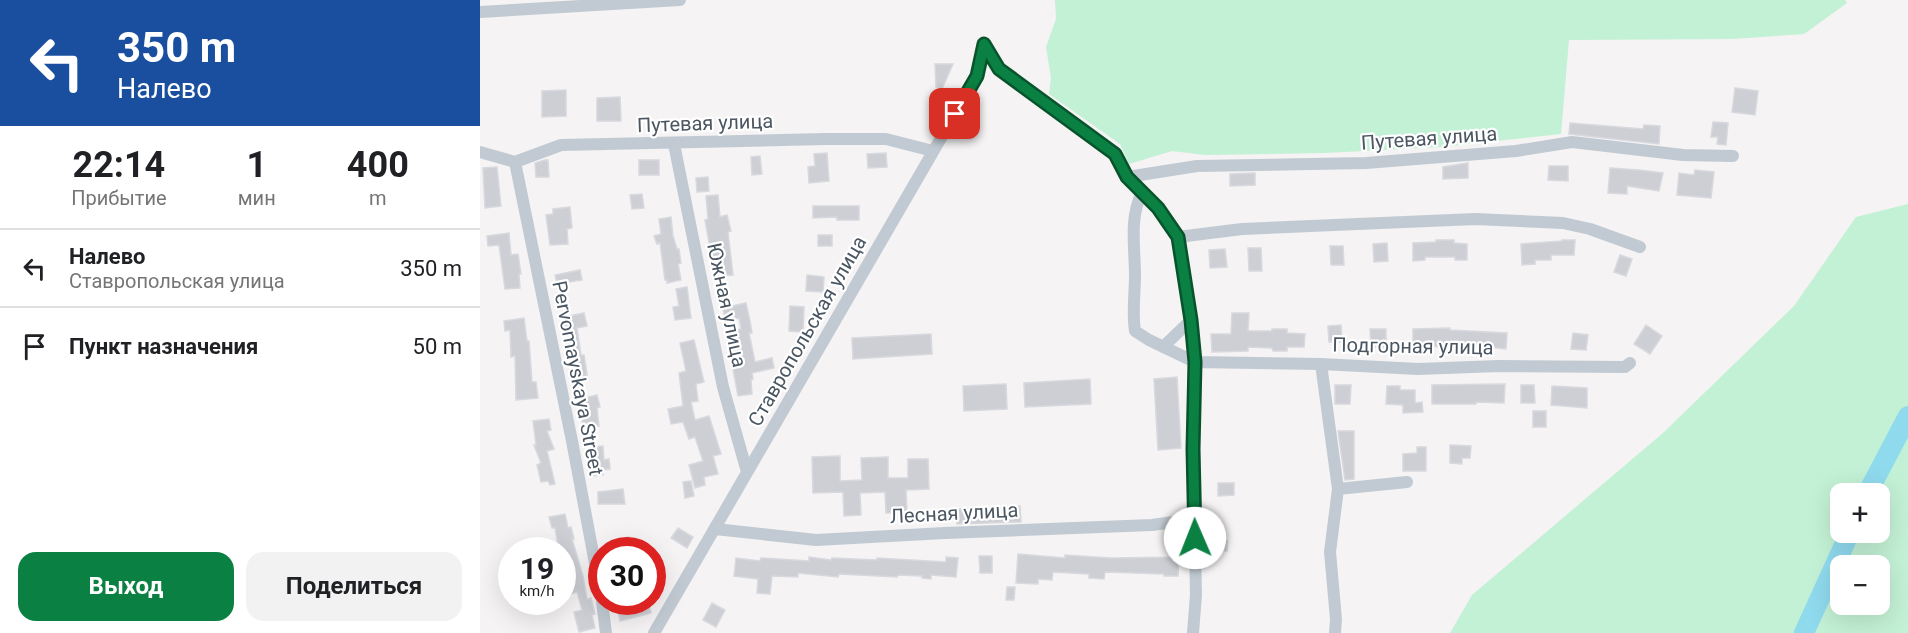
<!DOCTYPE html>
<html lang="ru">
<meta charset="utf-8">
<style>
body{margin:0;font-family:Roboto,sans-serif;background:#f2f2f2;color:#202124;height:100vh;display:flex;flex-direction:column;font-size:22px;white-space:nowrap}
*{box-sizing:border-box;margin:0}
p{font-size:20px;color:#757577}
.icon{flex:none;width:33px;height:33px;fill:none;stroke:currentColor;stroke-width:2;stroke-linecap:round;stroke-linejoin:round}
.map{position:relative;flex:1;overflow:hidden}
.side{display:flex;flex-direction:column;background:#fff;width:480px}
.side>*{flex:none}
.top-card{background:#1a4fa0;color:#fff;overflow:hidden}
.controls{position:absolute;left:1350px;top:483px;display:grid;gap:12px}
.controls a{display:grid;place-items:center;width:60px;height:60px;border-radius:12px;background:#fff;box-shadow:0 6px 24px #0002;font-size:30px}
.speed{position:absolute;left:18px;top:537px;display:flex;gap:12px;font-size:30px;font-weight:700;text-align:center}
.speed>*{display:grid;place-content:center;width:78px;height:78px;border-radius:50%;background:#fff;box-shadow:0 6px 24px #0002;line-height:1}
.speed small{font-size:15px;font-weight:400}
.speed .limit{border:9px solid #d22;background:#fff;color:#111}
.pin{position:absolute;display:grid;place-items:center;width:51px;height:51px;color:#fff;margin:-26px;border-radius:12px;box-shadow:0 3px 9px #0006}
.me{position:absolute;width:66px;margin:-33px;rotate:359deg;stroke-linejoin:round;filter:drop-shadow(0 0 4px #0008)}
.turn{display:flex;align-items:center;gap:21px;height:126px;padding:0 18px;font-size:27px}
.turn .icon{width:78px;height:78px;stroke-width:2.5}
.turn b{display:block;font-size:42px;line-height:51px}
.eta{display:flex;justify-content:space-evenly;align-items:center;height:102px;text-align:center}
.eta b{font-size:36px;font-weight:700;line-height:42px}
.button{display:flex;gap:12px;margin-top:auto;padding:12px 18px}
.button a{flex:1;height:69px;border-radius:18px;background:#0b8043;color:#fff;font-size:24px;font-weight:700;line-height:69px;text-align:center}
.button a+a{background:#f2f2f2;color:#202124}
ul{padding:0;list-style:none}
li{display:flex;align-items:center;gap:18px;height:78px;padding:0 18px;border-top:2px solid #e0e0e0}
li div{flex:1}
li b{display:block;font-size:22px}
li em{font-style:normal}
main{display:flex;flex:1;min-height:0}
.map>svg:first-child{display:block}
</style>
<main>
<section class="side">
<div class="top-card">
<div class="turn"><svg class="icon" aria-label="left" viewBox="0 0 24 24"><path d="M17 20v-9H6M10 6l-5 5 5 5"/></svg><div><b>350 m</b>Налево</div></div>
</div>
<div class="eta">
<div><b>22:14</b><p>Прибытие</p></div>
<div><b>1</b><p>мин</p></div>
<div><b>400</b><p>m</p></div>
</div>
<ul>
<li><svg class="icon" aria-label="left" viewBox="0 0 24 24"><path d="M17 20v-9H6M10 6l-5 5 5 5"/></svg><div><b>Налево</b><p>Ставропольская улица</p></div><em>350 m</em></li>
<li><svg class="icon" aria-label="arrive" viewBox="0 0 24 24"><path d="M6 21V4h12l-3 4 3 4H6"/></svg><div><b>Пункт назначения</b></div><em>50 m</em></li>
</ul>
<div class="button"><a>Выход</a><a>Поделиться</a></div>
</section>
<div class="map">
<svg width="1428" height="633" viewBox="0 0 1428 633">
<rect width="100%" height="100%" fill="#f5f3f3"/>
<path fill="#c3f1d5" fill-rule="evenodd" d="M575,0H1365L1367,3L1324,34L1252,39L1089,40L1081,134L962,147L845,153L725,155L692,151L649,164L640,144L569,94L571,78L566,47L576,19Z
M1428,204V633H970L992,595L1183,433L1314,306L1376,217ZM1360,494H1400V532H1360ZM1360,566H1400V604H1360Z"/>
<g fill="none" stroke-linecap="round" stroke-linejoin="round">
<path stroke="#90daee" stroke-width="20" d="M1387,494L1428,416
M1324,633L1370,532"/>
</g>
<path fill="#cdcfd5" stroke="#d7d9de" stroke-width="1.5" d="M455,64H473L462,89L456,87Z
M1255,88L1278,91L1275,115L1252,112Z
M86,90V116L62,117V91Z
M140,97L141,121H117V98Z
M1233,122L1248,123L1246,145L1237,144L1238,137H1231Z
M1090,123L1163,129L1164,125L1180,126L1179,144L1089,134Z
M347,153L349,181L329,183L328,167L335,166L334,154Z
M406,153L407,167L388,168L387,154Z
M280,156L282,174L272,175L271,157Z
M65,160H68L69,177H56L55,163Z
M159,160H179V175H159Z
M988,163V178L963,179V167Z
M1069,166H1088V181L1068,180Z
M17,167L21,206L5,208L3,168Z
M1130,168L1159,170L1183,173L1179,191L1147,186V194L1128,193Z
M1215,170L1234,172L1231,198L1197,195L1199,173L1214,175Z
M775,173V185L750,186V174Z
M228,177L229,191L217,192L216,178Z
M162,194L164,208L152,209L150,195Z
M238,195L240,217L247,215L251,231L248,232L253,275L237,276L236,262H231L230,248L225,220L228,219L226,196Z
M333,206H379V220H357V217L333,218Z
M90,207L92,228L87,229L88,244L70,245L66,215L73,214V209Z
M191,217L193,236L197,249H199L201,263L198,264L201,280L187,283V280H185L180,243L177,244L174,236L181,234L179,219Z
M29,233L31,255L38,254L41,274H39L40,288L25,289L19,245L8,246L7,236Z
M338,235H352V246H338Z
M956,240H974V243L987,244V260H975V257H945V260L933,261V243L956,242Z
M1082,240H1095L1094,255H1071V260H1055V264L1042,265L1041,244L1082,241Z
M907,243L908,261L894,262L893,244Z
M850,246H863L864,265H851Z
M768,248H781L782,271H769Z
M745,249L747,267L730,268L729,250Z
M1140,255L1152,259L1146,276L1134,272Z
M100,270L102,280L77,284L75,275Z
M327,275L344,277L343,292L326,291Z
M207,287L211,318L195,320L193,307L199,306L196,289Z
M266,303L270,321L272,333H269L275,362L292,358L294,368L272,373L273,379L271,380L272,394L258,396L246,332L261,329L259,318L245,320L243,308Z
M310,306L324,307L323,332L309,331Z
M104,313L107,326L97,328L101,355H104L108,380L95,381L91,354H87L86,340H88L84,317Z
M752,313H769L768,331H792V329H807V333L825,334L824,347H807V351H793L792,348L768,347V351L732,352L731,334H751Z
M44,318L47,341H49L52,382H56L58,398L36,400L35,356L31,357L30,330L25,331L24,321Z
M861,325L862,342H849L848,326Z
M1166,325L1182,336L1170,354L1154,344Z
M970,328V330L1027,333L1026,349L983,344V346L970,347L933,346V329Z
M890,329H906V347H891Z
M1093,333L1108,335L1106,350L1091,349Z
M451,334L452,354L373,359L372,338Z
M214,340L224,382L216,384L218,401L211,402L215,420L229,416L241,454L233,456L238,474L224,477L225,485L215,488L209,465L223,461L215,437L209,439L203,422L191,424L188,409L203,406L199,373L206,371L200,343Z
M697,377L701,448L678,450L674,379Z
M610,379L611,404L545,407L544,383Z
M526,384L527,409L484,411L483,386Z
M1025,384L1024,403L996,402V404H952V385Z
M855,385H871L870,404H855Z
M1041,385H1054L1055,403H1041Z
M907,386H920V390H935V403L942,402L943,412L923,413V405L906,404Z
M1072,386L1107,388V408L1071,405Z
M117,395L120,407L117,408L119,426L103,428L100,399Z
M1053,411H1066V427H1053Z
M69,419L71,430L67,431L74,449L67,451L75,484L70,485L68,481L61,482L57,465L61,463L54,445H56L53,421Z
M858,431H874V479L865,480Z
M970,445L991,446L990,458H982V464L970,463Z
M123,446L124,460L129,459L130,469L123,470V475L113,476V447Z
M937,447H946V471H923V454L937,453Z
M360,456V481L382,480L381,458L408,457V478H428V459H448L449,489L426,490L427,512L406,513L405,492L380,493L381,515L364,516L363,492L333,493L332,457Z
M211,481L214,496L205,498L203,482Z
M738,483H754V495L738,496Z
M143,489L145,504H118V492Z
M540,506L541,522L477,524L476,509Z
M85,514L88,528L91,527L94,539H92L103,576L107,599L111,598L115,614L112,615L115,628L99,632L94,612L102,610L97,592L90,594L82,550H79L75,528H72L69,517Z
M198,528L213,537L207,548L191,538Z
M149,537L152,549L129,550L127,543Z
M734,541H747V551H734Z
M538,554L585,558V555L631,558L699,557L698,576H684V574L625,572L624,579L609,578V574L573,572L572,580L558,579V584L536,583Z
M499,556H512V573H500Z
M329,557L351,560L352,558L397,560V558L466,562V557L478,558L476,577L451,575V579L442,578V576L418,575L417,577L359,574L358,577L318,573V577L292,576L290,594L277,593L278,579L254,576L256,558L280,561L281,558L329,561Z
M527,587H535L534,600H526Z
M144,602H168L171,613L140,621L137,603Z
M232,603L245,610L236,627L223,620Z"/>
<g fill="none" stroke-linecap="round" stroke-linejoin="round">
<path stroke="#c1cad2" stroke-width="12" d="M0,12L200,0
M504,44L520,70L635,154L647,177L678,208L698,237L711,320L715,362L713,449L716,595L713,633
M194,144L243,387L267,472
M0,152L35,162L81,145L345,139H406L453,151
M35,162L92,441L122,601
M647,177L717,166L886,163L1036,151L1092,142L1203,155L1253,156
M662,193C649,217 655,249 655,275C655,294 652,312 655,331L669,340L715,362L841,364L938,369L1019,366L1145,367L1150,363
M698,237L762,229L995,219L1083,223L1110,229L1160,247
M683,347L711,320
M841,364L858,489L850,552L856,619L855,633
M858,489L927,482
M235,529L336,540L465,533L672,525L714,519
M122,602L126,633
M174,633L497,76L504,44"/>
</g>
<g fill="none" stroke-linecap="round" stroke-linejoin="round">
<g stroke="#07532c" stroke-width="15">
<path id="route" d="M475,114L497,76L504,44L519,69L635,154L647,177L678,208L698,237L711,320L715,362L713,449L715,538"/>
</g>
<use href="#route" stroke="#0b8043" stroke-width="10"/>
</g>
<g text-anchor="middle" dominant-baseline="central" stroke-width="4.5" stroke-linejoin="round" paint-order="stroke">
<g font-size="20" fill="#4a5661" stroke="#fff">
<text transform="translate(225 123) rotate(-2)">Путевая улица</text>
<text transform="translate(949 138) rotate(-4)">Путевая улица</text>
<text transform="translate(247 305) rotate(78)">Южная улица</text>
<text transform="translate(327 331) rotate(-60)">Ставропольская улица</text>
<text transform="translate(933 346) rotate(1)">Подгорная улица</text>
<text transform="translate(98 378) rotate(79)">Pervomayskaya Street</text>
<text transform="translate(474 513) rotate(-3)">Лесная улица</text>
</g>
</g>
</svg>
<div class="controls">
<a>+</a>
<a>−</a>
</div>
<div class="speed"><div>19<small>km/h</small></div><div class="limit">30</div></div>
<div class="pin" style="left:475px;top:114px;background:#d93025"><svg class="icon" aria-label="arrive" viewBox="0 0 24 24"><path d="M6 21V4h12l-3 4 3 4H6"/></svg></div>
<svg class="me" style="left:715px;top:538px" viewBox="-20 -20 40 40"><circle r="19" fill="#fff"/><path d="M0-13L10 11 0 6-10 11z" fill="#0b8043"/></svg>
</div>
</main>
